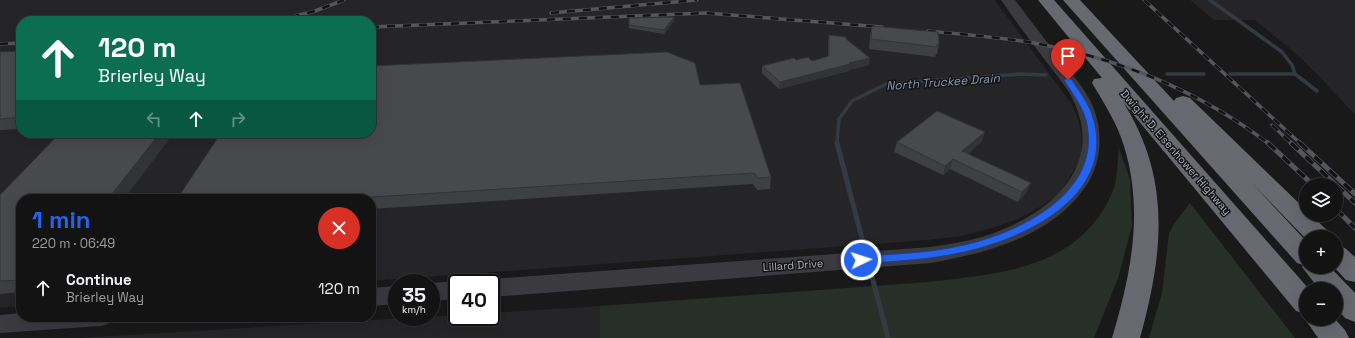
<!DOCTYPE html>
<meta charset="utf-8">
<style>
body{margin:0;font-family:"Space Grotesk",sans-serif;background:#1c1c1d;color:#f1f3f6;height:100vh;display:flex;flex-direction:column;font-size:15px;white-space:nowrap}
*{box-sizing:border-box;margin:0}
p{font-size:13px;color:#9d9ea0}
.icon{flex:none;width:22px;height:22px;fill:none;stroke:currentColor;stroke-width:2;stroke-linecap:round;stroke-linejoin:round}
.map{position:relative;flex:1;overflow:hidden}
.side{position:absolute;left:16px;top:194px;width:360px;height:128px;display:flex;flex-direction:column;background:#131314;border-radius:16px;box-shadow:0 4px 16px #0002,0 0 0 1px #323234}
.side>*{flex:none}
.top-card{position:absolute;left:16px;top:16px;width:360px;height:122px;border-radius:16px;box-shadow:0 4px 16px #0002,0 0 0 1px #323234;background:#0b6e4f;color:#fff;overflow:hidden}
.fabs{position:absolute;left:1299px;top:178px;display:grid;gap:8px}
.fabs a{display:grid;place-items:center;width:44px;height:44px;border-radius:50%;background:#131314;box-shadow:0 4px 16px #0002,0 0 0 1px #323234;font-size:20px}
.speed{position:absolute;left:388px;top:274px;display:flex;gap:8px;font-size:20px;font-weight:700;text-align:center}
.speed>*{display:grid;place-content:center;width:52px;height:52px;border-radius:50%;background:#131314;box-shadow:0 4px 16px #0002,0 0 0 1px #323234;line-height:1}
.speed small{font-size:10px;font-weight:400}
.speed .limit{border:2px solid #111;border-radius:6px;background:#fff;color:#111}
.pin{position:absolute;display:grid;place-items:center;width:34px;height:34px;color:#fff;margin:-41px -17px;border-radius:50% 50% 50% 0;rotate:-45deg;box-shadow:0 0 4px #0007}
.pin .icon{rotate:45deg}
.me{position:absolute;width:44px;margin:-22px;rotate:86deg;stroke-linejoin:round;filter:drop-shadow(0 0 3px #0008)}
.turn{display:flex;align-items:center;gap:14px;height:84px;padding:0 16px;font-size:18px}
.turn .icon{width:52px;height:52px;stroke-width:2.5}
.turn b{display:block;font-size:28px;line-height:34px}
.lanes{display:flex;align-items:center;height:38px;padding:0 16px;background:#0003;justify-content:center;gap:20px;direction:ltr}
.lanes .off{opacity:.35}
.round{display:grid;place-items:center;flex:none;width:42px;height:42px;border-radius:21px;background:#1c1c1d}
.overview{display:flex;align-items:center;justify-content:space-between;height:68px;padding:0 16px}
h1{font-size:24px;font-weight:600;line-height:30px;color:#2563eb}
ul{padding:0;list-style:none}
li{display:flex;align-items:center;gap:12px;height:52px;padding:0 16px}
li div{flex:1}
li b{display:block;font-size:15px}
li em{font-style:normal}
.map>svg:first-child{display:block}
</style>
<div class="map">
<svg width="1355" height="338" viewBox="0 0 1355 338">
<rect width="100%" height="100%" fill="#19191a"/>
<path fill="#252527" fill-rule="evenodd" d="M0,0H995L1073,106L1079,122L1082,137L1081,159L1059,194L1040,207L1018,219L992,228L961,236L928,240L371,281V199H21V306L0,308ZM21,21H371V133H21Z
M1190,0H1355V115L1318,75L1292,50L1255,20H1214Z
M600,306V338H77L457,315V317H491V313Z"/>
<path fill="#272f29" d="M1119,148L1130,180L1132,226L1118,278L1094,338H600V306L928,282C1002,274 1083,268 1114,188C1118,176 1117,161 1119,148Z
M1190,203L1295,338H1149L1162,293L1169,233L1174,224Z"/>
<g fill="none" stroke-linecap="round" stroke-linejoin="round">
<path stroke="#333a42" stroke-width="3.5" d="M1210,0L1282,52L1292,65L1295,74L1317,91
M1167,74H1204
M1230,74H1295
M837,144L839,119L852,101L886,84L1020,74L1046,75"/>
<path stroke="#333a42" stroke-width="5" d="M837,143L888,338"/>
<path fill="#3a3a3f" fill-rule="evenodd" d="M1001,0H1015C1030,20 1045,40 1061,60C1071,73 1083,86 1091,102C1103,128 1103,158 1088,183C1054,236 990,252 931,263L491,297V283H482L491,279L931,247C948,244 965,242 982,237C1042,219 1106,172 1074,102C1068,88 1057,76 1048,64C1032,43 1016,22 1001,0Z
M457,281L462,283H457V299L431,301V283Z
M397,286V304L371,306V288Z
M21,313V317H112L108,324L100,326L0,333V315Z"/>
<path fill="#676870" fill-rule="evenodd" d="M1038,0H1054L1309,289H1306V314L1296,311L1123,102C1172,179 1163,254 1140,338H1112C1131,274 1144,211 1124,146C1117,123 1104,103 1092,83L1094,79L1102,78Z
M1063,0H1080L1174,101L1176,98L1183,96L1190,98L1306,210V215H1311L1328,231L1331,237H1306V239L1251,182L1306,241V267H1330L1355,293V322L1345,318L1336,308V289H1319L1302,267L1303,265L1297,263Z
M1336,245L1345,248L1355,257V282L1346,280L1334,267H1336Z
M1306,317V319H1335L1345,330L1349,338H1318L1305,319Z"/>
<g stroke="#55565c" stroke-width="3.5">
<path id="rail-far1" d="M1144,0L1301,144
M551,13L697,0
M276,21L315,11L344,0
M371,27L706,13L882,27
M928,31C961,34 995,37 1028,42C1116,57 1198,90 1269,144
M0,44L21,43
M1272,125L1292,144"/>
</g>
<g stroke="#55565c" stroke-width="5">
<path id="rail" d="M1268,143L1313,185
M1291,143L1336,185
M1300,143L1355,194
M1336,185L1355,203
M1336,209L1355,228"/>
</g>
<use href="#rail-far1" stroke="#141416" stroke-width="2.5" stroke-dasharray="8" stroke-linecap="butt"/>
<use href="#rail" stroke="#141416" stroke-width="3.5" stroke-dasharray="10" stroke-linecap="butt"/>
</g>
<path fill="#3e3f42" d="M674,17V21L664,34L629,28V25Z
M872,26L939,44L937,54H936L935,57L869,49L870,36Z
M829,35L846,39L869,65L849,70V71L779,89L762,73V66L796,60L812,61L828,57V42Z
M21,51V129L0,130V52Z
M700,85L771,177L770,189L757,190L753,184L371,209V199H177Z
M982,141L968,154L1027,192L1018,202L950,169L943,175L894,152L897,142Z
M0,195L21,199V292L0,294Z"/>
<path fill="#323336" d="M674,17V21L664,34V30Z
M870,58L869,65L849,70V71L779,89L780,82L849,63Z
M985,132L982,141L960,161L962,151Z
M160,133H174L124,199H108Z
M953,159L950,169L943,175L945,166Z
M1031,183L1027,192L1018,202L1022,192Z"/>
<path fill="#48494d" stroke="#323336" d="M674,17L664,30L629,25V18Z
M872,26L938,32L939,44H937V47L871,39Z
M829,35L846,37V39L870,58L849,63L850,64L780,82L762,66L794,58L796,60L808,57L812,61L829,56Z
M21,51V117L0,119V52Z
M667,52L695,63L700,85L740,83L771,177L758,178L754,173L341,199H177L221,133H371V66Z
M937,111L985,132L962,151L1031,183L1022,192L953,159L945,166L897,142Z
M60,133H160L108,199H21V280L0,281V195Z"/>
<path fill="#2563eb" stroke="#184099" d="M1068,78L1071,79C1080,92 1090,105 1094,121C1114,197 1024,239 964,252C930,260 895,261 861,264L857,263L856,260L857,257L861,256C895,254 930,253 964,245C1021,232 1104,192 1086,120C1082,106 1072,93 1064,80Z"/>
<g text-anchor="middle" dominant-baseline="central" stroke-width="3" stroke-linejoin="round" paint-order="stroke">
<g font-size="11" fill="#acafb9" stroke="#141416">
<text transform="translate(1176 152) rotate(49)">Dwight D. Eisenhower Highway</text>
<text transform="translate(793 265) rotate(-4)">Lillard Drive</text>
</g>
<g font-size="12" font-style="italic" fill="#8799b0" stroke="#141416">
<text transform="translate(943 82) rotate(-4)">North Truckee Drain</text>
</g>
</g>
</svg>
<div class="fabs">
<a><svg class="icon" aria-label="layers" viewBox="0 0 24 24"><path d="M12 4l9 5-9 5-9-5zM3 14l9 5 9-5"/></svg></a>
<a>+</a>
<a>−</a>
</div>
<div class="speed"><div>35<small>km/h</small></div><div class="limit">40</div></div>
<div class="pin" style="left:1068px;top:80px;background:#d93025"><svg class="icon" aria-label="arrive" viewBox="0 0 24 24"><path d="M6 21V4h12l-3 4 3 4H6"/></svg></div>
<svg class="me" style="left:861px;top:260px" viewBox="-20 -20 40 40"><circle r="17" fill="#2563eb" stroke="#fff" stroke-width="3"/><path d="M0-11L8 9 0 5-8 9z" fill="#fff"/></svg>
<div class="top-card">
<div class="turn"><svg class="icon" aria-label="ahead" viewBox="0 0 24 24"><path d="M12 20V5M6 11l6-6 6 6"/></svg><div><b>120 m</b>Brierley Way</div></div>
<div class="lanes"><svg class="icon off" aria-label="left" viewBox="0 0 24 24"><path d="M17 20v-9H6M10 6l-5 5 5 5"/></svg><svg class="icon" aria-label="ahead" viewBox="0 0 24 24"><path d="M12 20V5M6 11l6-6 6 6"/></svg><svg class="icon off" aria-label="right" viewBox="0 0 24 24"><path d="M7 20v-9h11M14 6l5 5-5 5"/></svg></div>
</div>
<section class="side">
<div class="overview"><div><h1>1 min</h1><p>220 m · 06:49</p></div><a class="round" style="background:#d93025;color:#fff"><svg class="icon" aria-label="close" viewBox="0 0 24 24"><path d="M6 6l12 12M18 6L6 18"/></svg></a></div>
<ul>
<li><svg class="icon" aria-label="ahead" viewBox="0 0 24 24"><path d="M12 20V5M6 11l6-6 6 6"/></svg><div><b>Continue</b><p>Brierley Way</p></div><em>120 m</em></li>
</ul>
</section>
</div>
